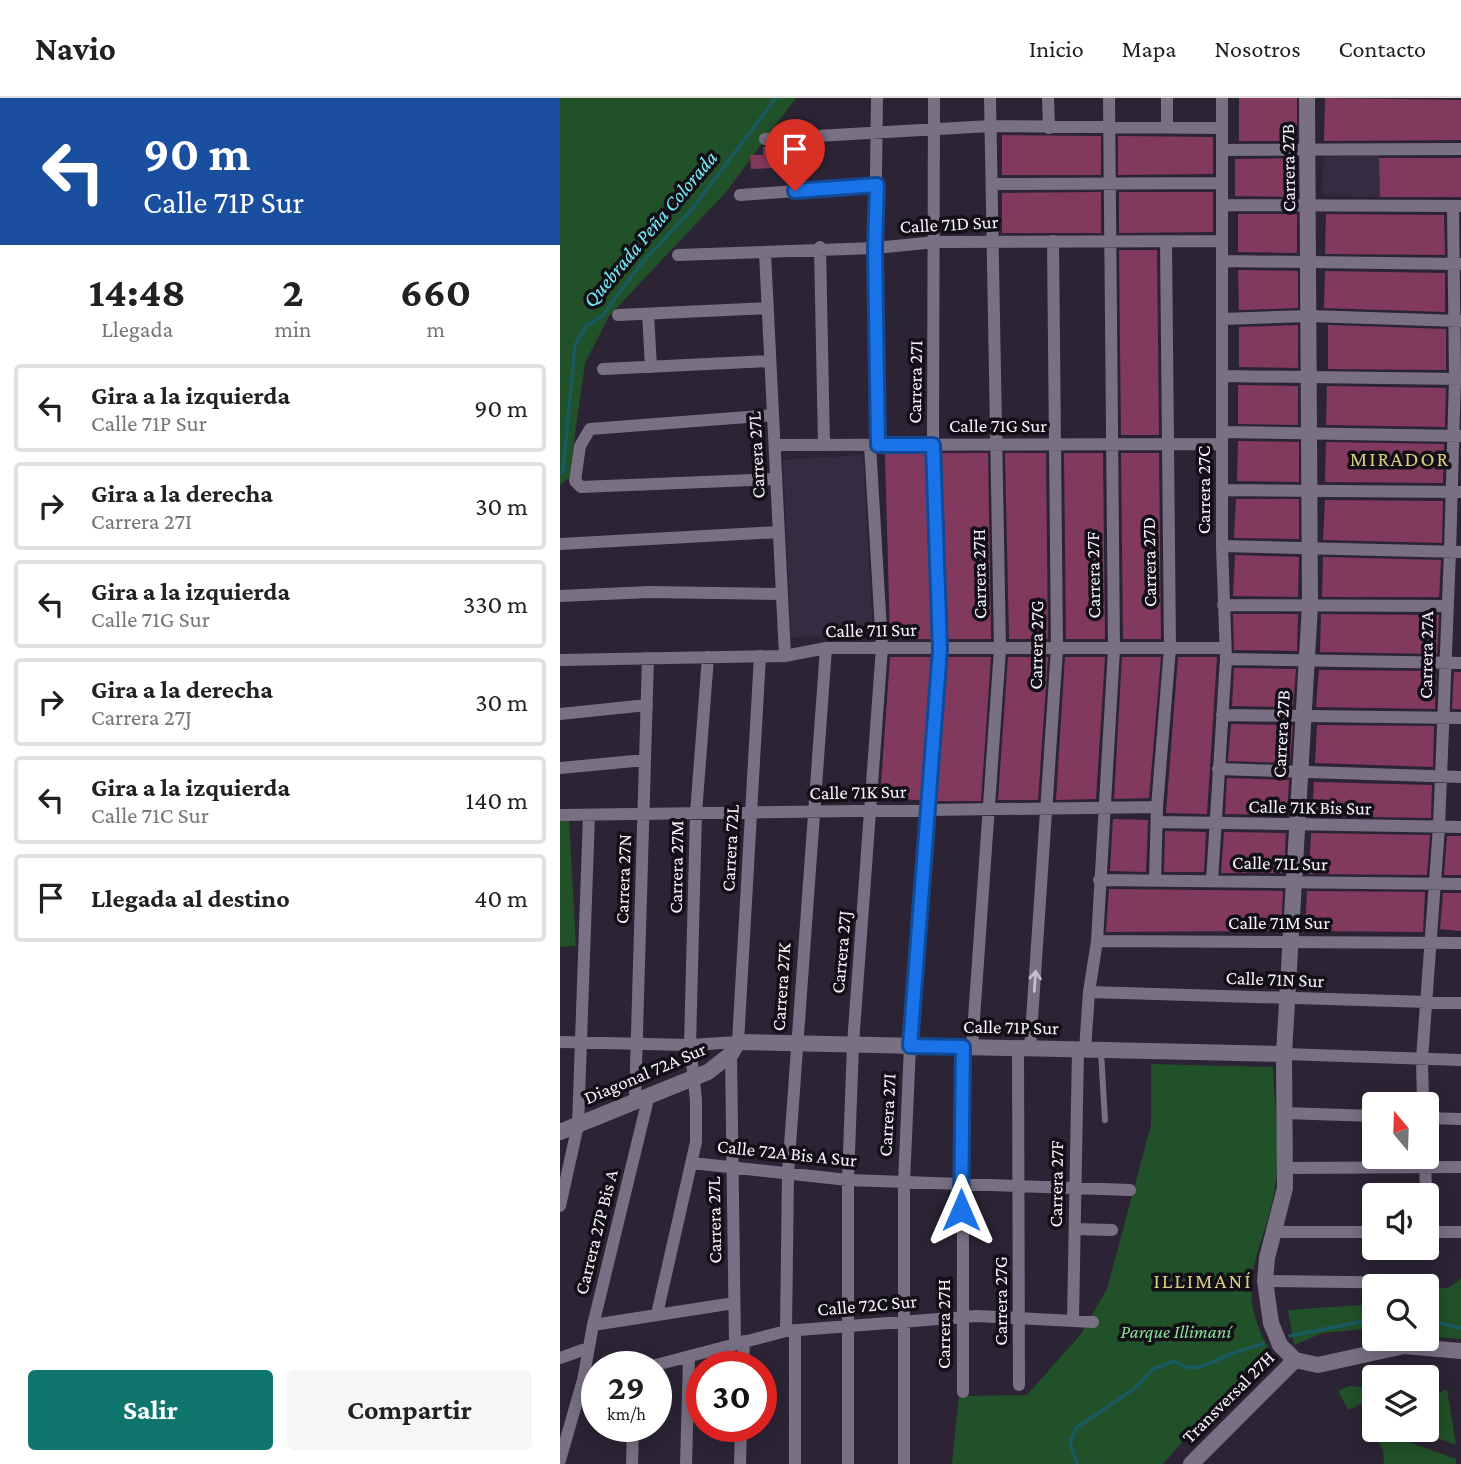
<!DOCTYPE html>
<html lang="es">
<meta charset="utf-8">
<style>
body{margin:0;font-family:"Crimson Pro",serif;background:#f6f6f6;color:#202124;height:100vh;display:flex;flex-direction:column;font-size:26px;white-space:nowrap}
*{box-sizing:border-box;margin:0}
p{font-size:23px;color:#757577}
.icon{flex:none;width:38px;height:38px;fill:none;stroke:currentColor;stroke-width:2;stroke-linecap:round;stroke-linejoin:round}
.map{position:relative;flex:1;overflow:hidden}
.panel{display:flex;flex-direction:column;background:#fff;width:560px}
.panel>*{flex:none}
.top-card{background:#1a4fa0;color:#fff;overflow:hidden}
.needle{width:46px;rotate:341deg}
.tools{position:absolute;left:802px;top:994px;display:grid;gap:14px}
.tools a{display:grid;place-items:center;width:77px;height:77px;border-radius:7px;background:#fff;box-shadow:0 4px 18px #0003;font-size:35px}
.speed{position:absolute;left:21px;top:1253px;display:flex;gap:14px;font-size:35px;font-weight:700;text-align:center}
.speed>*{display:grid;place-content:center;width:91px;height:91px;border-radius:50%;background:#fff;box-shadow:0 4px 18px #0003;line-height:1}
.speed small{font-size:18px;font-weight:400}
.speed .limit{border:10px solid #d22;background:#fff;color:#111}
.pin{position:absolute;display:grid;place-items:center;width:60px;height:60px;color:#fff;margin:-72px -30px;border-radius:50% 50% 50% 0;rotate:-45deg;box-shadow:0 0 7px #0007}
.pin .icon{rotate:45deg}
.me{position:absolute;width:77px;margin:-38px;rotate:0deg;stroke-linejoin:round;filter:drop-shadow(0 0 5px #0008)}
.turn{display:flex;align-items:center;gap:24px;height:147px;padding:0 28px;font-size:32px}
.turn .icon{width:91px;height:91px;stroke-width:2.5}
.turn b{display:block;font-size:49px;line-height:60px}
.eta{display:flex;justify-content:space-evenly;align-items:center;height:119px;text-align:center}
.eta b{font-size:42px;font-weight:700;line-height:49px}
.primary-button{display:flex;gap:14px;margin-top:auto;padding:14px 28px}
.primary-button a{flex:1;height:80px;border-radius:7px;background:#0f766e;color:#fff;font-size:28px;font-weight:700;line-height:80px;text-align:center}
.primary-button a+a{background:#f6f6f6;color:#202124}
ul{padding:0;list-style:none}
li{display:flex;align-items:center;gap:21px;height:88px;margin:0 14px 10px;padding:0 14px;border:4px solid #e0e0e0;border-radius:7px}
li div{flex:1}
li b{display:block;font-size:26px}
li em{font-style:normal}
header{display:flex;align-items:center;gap:42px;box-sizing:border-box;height:98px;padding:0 35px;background:#fff;border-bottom:2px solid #e0e0e0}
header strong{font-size:33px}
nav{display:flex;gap:38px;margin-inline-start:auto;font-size:24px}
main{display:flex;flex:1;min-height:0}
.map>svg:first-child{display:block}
</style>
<header>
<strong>Navio</strong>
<nav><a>Inicio</a><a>Mapa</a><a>Nosotros</a><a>Contacto</a></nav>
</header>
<main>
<section class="panel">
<div class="top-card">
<div class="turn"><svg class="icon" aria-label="left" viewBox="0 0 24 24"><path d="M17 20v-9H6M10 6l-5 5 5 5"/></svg><div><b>90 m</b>Calle 71P Sur</div></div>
</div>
<div class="eta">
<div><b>14:48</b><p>Llegada</p></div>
<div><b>2</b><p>min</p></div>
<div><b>660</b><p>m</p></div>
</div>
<ul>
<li><svg class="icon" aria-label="left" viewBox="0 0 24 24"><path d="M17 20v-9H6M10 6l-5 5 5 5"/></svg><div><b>Gira a la izquierda</b><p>Calle 71P Sur</p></div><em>90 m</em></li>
<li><svg class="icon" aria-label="right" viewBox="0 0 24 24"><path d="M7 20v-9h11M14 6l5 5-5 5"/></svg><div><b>Gira a la derecha</b><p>Carrera 27I</p></div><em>30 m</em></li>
<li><svg class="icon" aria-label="left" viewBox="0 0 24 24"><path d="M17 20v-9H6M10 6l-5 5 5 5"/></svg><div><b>Gira a la izquierda</b><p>Calle 71G Sur</p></div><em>330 m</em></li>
<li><svg class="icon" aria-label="right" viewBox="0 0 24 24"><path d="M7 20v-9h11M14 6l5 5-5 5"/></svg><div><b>Gira a la derecha</b><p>Carrera 27J</p></div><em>30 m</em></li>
<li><svg class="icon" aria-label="left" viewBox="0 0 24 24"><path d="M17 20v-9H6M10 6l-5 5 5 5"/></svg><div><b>Gira a la izquierda</b><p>Calle 71C Sur</p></div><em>140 m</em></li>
<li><svg class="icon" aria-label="arrive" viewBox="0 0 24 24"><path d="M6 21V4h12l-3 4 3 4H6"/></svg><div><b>Llegada al destino</b></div><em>40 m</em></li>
</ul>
<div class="primary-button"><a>Salir</a><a>Compartir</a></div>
</section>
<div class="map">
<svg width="901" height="1366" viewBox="0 0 901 1366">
<rect width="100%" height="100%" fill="#2c2435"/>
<path fill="#362c42" d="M819,55L820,99L762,97L764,56Z
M303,357L313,537L231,539L223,362Z"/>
<path fill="#215128" d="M0,0H236L166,94L49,218L25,265L9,380L0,387Z
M9,719L16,848L0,849V720Z
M591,966L713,969C714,1005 721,1045 716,1081C708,1153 667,1182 712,1256L659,1302L603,1366H392L399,1298L467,1297L521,1236L547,1191L591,1027Z
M901,1181V1241L866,1238V1190H888Z
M814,1206V1230L763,1235L734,1247L728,1212Z
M789,1288L814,1290V1332H840L843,1342L896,1361V1366H824L823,1353L801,1306L788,1312L778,1293Z
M887,1291L896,1347L854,1332H866V1302Z"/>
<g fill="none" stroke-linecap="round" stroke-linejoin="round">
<path stroke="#195a60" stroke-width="3.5" d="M0,375L3,373L15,247L26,228L42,218L84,162L129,115L216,0
M866,1222L901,1230
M730,1238L814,1221
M517,1366L510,1345L516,1330L575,1290L593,1271L614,1263C636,1278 649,1264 671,1256C681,1252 693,1249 703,1246"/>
</g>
<path fill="#813a5d" d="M679,0H737V43H679Z
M765,0L901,2V42L764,43Z
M442,37L541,38V77H442Z
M558,38L653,39V76L558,77Z
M203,49H215L216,70L191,71L190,57H203Z
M737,60V99L675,98V61Z
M819,60H901V99H820Z
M541,94V135H442V95Z
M559,94H653V134L559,135Z
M678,116H737V155L678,154Z
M766,116L884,117L885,157L765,156Z
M559,152H597L599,337H561Z
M678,172L738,173V210L679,212Z
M765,173L885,175V214L764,210Z
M738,227V270L679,269V229Z
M768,227L886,231V272L768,271Z
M678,287L738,288V327L678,326Z
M767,288L886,290L885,329L766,327Z
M678,343L739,344V384L677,383Z
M766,344L884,346L883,385L765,384Z
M365,355L371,541H330L325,356Z
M382,355H428L431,541H388Z
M445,355H486L488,541H449Z
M504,355H543L545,541H506Z
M561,355H599L601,541H563Z
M676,401H739V441L674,440Z
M765,402L883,403L882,445L763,442Z
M675,457L739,459L738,499L673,498Z
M763,459L881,462L879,499H762Z
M673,516H738L737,553L674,552Z
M761,516L879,517L877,556L760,554Z
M330,559H371L360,702L320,701Z
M388,559H431L421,703H377Z
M448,559H488L478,702H438Z
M505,559H545L536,701L496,702Z
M562,559H601L589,700L554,701Z
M618,559H657L647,716L606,715Z
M674,570L736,571L733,609L672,608Z
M759,572L876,573L875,611L756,609Z
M894,574H901V611H892Z
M671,626L733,627L730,665L668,663Z
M757,627L874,628L873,669L755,665Z
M667,680L729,682L727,717L665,716Z
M754,684L872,687L871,720L752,718Z
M553,721L588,722L586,774L550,773Z
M605,733L646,734L644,774H604Z
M664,734L726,735L724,775H661Z
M751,735L870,737L867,777L749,776Z
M887,738H901V777H884Z
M549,791L723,793L721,833L546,834Z
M747,793L865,794L863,834L745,833Z
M883,795H901V833L880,831Z"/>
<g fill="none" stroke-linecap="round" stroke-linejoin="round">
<path stroke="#797084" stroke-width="6" d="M541,954L545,1022"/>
<path stroke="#797084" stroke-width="12" d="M317,0L315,150L318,347
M488,0L489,30
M607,28V0
M205,41L430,28L662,30
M662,52L901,51
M432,86L662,85
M180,97L317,87
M662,107L901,108
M260,149L264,347
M205,155L225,558
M118,157L315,150L376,144L662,143
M662,163L901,166
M88,216L91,269
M58,217L208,210
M662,221L749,218L901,223
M43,271L210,263
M662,278L901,281
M213,317L30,331L20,348L15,383L21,389L216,381
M662,334L901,338
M215,347L661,346
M662,392L901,394
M0,446L219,434
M662,448L901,454
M0,498L89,494L222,496
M663,507L886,508
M666,561L901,565
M0,562L225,558L266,550H664
M0,616L87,607
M662,617L901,620
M0,670L85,662
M658,671L901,679
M0,717L597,709
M599,724L901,729
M539,782L901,786
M595,783L597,709L610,550L606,143
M652,783L666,561L662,448V0
M537,843L901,845
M529,894L901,905
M0,944L130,947L178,944L200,558
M412,949L440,551L430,0
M458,950L459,1287
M470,951L497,551L493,143
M525,952L529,894L537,843L554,551L549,0
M171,956L175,1246
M724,956L901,962
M75,1002L88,560
M863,1006L862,961L879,729L890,454L895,280L893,108
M724,1015L814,1018
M866,1020L901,1021
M865,1059L866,1097
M132,1065L288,1082L570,1092
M726,1070L901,1069
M0,1108L18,1027L29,717
M515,1131L552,1132
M714,1134H814
M866,1134H901
M705,1183L865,1185
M97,1216L136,1044V1002L130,947L136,715L148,559
M513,1222L518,952
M33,1227L174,1205
M226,1233L228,1075L266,550
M0,1260L28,1250
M88,1269L226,1233L417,1218L533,1224
M183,1269L184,1243
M403,1294V949
M0,1362L23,1282L33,1227L89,997
M72,1366L73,1328
M126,1366L129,1260
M180,1366L181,1328
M235,1366V1232
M288,1366V1082L293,946L322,549L310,347
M344,1366V1084L350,948L380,551L373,347L374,0"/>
<path stroke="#797084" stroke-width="16" d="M747,0L750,507L724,956L725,1090L707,1160L705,1183L711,1225L720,1247L735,1262L758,1267L844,1248L901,1253
M0,1034L148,974L171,956L178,944L724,956
M631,1366L735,1262"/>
</g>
<defs><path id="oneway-shaft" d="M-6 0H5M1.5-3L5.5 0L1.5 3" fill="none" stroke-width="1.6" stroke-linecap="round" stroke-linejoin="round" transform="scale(1.75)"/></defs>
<use stroke="#c5becd" href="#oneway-shaft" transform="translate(475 883) rotate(-86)"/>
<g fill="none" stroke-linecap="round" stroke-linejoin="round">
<g stroke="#114b97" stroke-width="18">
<path id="route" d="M235,93L317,87L315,150L318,347H373L380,551L350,948L403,949L401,1112"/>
</g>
<use href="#route" stroke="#1a73e8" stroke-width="12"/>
</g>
<g text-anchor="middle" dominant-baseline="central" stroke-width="7" stroke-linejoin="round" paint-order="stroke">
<g font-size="19" fill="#f7f2fd" stroke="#130f17">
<text transform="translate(728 70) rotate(-91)">Carrera 27B</text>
<text transform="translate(389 126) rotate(-3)">Calle 71D Sur</text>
<text transform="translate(355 284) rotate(-89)">Carrera 27I</text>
<text x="438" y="327">Calle 71G Sur</text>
<text transform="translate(196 357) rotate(-93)">Carrera 27L</text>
<text transform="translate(643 392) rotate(-90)">Carrera 27C</text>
<text transform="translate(589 464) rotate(-91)">Carrera 27D</text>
<text transform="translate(419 476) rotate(-91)">Carrera 27H</text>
<text transform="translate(533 477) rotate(-91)">Carrera 27F</text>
<text transform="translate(311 532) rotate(-1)">Calle 71I Sur</text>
<text transform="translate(476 547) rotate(-89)">Carrera 27G</text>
<text transform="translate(866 557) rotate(-89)">Carrera 27A</text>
<text transform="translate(721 636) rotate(-87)">Carrera 27B</text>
<text transform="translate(298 694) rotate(-1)">Calle 71K Sur</text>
<text transform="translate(750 709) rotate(1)">Calle 71K Bis Sur</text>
<text transform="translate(170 750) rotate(-87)">Carrera 72L</text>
<text transform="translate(720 765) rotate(1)">Calle 71L Sur</text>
<text transform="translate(116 769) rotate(-89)">Carrera 27M</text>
<text transform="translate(63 781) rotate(-88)">Carrera 27N</text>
<text x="719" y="824">Calle 71M Sur</text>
<text transform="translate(281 854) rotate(-85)">Carrera 27J</text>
<text transform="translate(715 881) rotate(2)">Calle 71N Sur</text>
<text transform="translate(221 889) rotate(-86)">Carrera 27K</text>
<text transform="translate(451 929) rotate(1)">Calle 71P Sur</text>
<text transform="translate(85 975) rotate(-23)">Diagonal 72A Sur</text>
<text transform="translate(327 1017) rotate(-87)">Carrera 27I</text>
<text transform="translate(227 1055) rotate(6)">Calle 72A Bis A Sur</text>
<text transform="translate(496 1086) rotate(-89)">Carrera 27F</text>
<text transform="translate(154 1122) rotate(-91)">Carrera 27L</text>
<text transform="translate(36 1134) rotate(-76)">Carrera 27P Bis A</text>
<text transform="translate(440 1203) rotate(-90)">Carrera 27G</text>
<text transform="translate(307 1207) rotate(-5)">Calle 72C Sur</text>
<text transform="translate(383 1226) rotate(-90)">Carrera 27H</text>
<text transform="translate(668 1299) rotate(-45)">Transversal 27H</text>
</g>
<g font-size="19" font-style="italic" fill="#8ae194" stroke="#130f17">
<text x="616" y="1233">Parque Illimaní</text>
</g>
<g font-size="21" font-style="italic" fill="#75edf9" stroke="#130f17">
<text transform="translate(90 131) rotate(-50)">Quebrada Peña Colorada</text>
</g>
<g font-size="21" letter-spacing="2" fill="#d7cd7e" stroke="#130f17">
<text x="840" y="361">MIRADOR</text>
<text x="643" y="1183">ILLIMANÍ</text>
</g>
</g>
</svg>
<div class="tools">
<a><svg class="needle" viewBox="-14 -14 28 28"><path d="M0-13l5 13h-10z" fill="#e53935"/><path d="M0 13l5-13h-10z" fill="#757577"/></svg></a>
<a><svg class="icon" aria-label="sound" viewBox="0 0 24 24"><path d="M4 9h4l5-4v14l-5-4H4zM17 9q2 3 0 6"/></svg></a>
<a><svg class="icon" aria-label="search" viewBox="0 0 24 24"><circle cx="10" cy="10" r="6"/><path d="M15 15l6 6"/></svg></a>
<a><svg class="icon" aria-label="layers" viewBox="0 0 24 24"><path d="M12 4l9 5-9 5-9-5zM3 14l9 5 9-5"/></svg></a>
</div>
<div class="speed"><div>29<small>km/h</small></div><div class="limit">30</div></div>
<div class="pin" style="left:235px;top:93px;background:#d93025"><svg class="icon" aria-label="arrive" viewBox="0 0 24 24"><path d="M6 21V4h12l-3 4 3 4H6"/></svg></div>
<svg class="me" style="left:401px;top:1112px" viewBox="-20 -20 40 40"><path d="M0-17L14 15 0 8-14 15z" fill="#1a73e8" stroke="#fff" stroke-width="4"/></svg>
</div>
</main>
